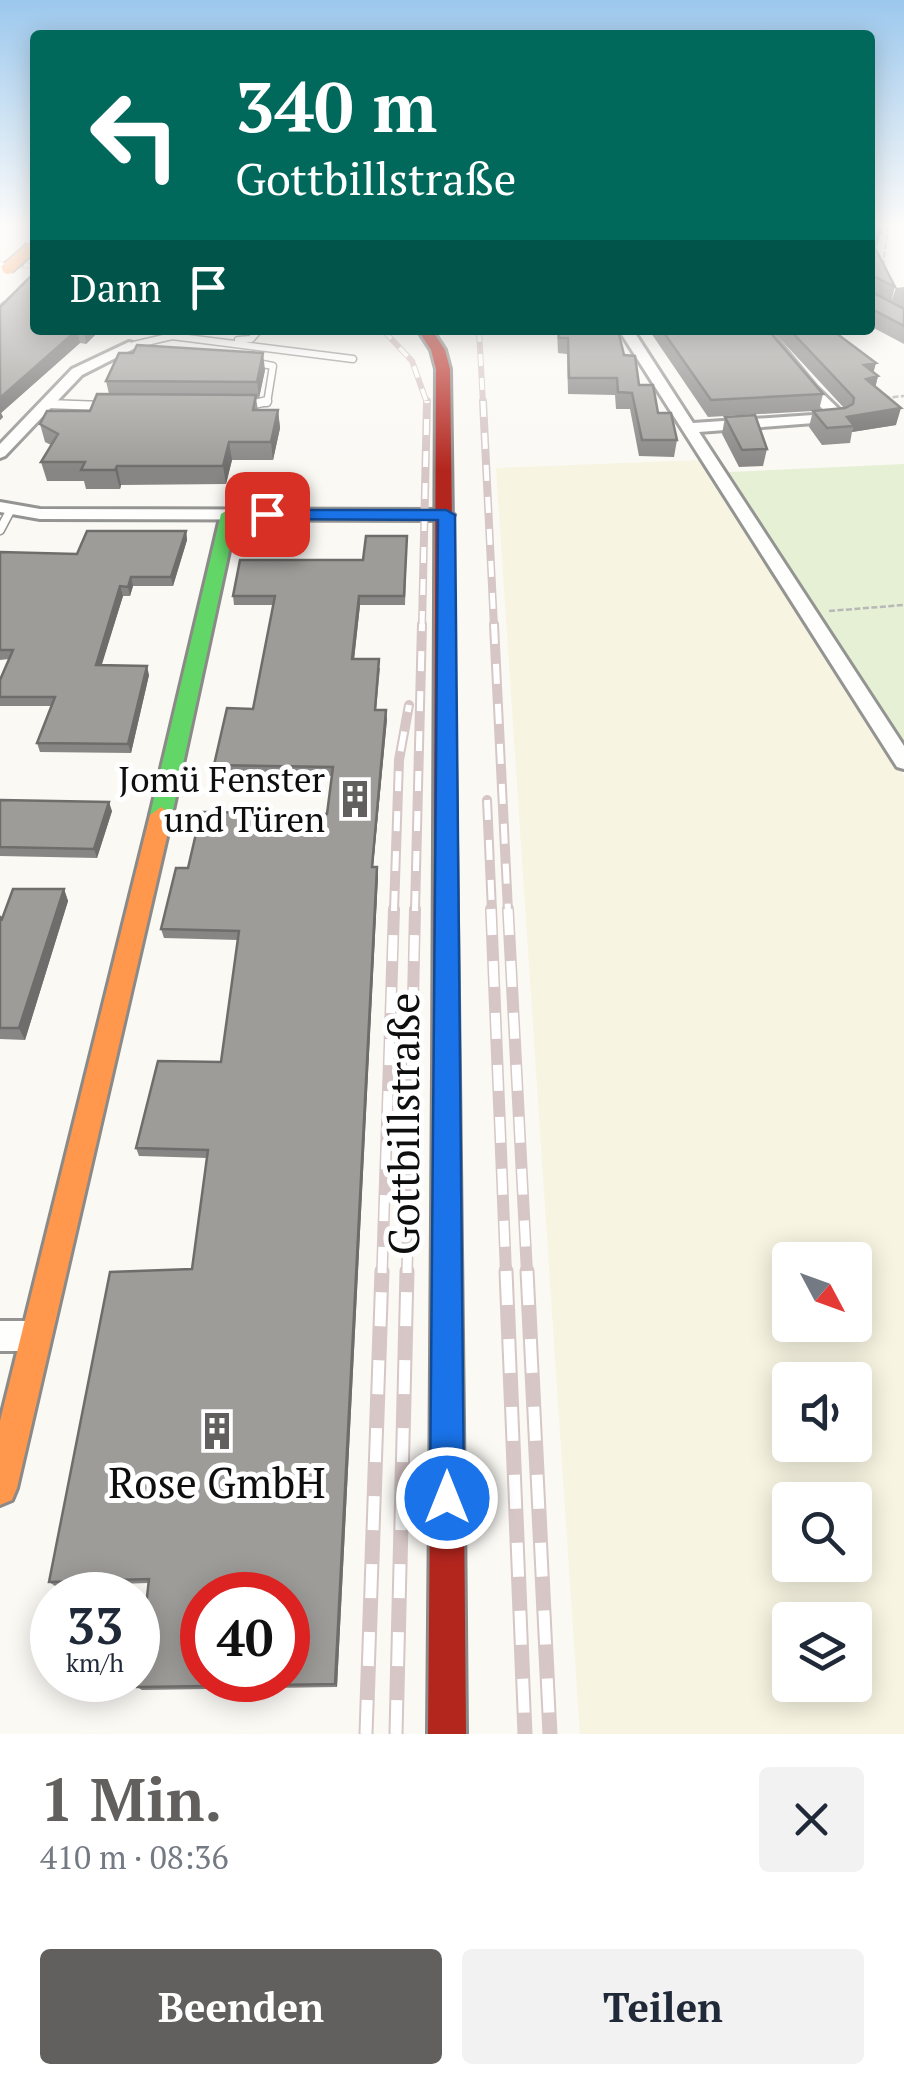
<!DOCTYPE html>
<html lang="de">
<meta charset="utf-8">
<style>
body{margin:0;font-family:"PT Serif",serif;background:#f2f2f3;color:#1f2937;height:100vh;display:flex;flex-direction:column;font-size:38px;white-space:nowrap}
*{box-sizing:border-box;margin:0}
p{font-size:32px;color:#747a83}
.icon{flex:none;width:55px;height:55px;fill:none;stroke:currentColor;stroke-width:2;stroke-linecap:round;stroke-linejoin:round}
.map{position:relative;height:1734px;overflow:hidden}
.sheet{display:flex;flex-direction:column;background:#fff;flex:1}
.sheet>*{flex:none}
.hud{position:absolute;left:30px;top:30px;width:845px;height:305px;border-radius:10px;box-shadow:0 5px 25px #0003;background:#00695c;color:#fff;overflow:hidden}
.needle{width:65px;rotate:131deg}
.controls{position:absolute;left:772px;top:1242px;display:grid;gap:20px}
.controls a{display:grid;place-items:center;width:100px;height:100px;border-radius:10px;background:#fff;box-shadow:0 5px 25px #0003;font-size:50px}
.speed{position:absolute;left:30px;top:1572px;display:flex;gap:20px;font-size:50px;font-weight:700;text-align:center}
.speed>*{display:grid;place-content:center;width:130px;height:130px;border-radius:50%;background:#fff;box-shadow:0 5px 25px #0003;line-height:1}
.speed small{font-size:25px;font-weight:400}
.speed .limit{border:15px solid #d22;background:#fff;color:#111}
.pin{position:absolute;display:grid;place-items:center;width:85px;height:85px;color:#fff;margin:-42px;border-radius:20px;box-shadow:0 5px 15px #0006}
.me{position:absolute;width:110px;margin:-55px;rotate:0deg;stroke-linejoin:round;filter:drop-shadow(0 0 8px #0008)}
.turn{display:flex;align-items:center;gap:35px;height:210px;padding:0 40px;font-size:45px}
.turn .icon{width:130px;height:130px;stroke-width:2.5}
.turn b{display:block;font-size:70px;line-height:85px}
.then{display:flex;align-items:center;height:95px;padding:0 40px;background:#0003;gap:20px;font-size:38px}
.round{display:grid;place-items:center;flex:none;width:105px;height:105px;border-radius:10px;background:#f2f2f3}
.head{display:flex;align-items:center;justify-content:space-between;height:170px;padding:0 40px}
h1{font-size:60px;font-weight:800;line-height:75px;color:#61605e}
.primary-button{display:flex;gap:20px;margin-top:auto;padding:20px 40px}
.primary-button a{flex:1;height:115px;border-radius:10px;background:#61605e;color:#fff;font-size:40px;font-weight:800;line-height:115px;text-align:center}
.primary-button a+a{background:#f2f2f3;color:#1f2937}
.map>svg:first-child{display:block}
</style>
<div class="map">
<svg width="904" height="1734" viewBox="0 0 904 1734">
<rect width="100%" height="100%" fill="#faf9f4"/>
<path fill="#f7f4e1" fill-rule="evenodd" d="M702,460L904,776V1734H580L496,468ZM790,1260H855V1325H790ZM790,1380H855V1445H790ZM790,1500H855V1565H790ZM790,1620H855V1685H790Z"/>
<path fill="#e5f0d4" d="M904,464V752L729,472Z"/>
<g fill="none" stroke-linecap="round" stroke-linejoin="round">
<g stroke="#949492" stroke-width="9">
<path id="lane-far1" d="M238,340L251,339L259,330
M134,345L172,336L353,359
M252,362L273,366L267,403H264"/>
</g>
<g stroke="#949492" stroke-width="11">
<path id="lane" d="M47,404L103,406
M246,406L267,401
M0,530L10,511"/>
</g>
<g stroke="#949492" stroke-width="6">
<path id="street" d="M619,330H633L693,423L828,414L806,393L755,330H769L816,387L847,417L840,421L699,432L904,746V769L897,767Z
M129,342L141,345L82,375L5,456L0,458V444L72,369Z
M0,502L40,509L446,510L454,515L446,520L40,519L0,512Z
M0,1321H35L46,1325L50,1336L46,1347L35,1351H0Z"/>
</g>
<g stroke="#8b8a88" stroke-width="6">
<path id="fast" d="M229,509L237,514L172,815L161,823L150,815L221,514Z
M446,1064L455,1067L459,1075L464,1510L459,1522L447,1527L435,1522L430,1510L433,1075L437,1067Z"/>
</g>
<g stroke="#8b8a88" stroke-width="6">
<path id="slow" d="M161,807L172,815L17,1488L12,1500L0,1505V1421L150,815Z"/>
</g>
<g stroke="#8b8a88" stroke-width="6">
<path id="jam" d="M418,330H432L445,350L450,369L459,1075L455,1083L446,1086L437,1083L433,1075L436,369L431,350Z
M447,1493L459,1498L464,1510L466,1734H428L430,1510L435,1498Z"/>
</g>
<path stroke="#b8b8b7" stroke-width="2.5" stroke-dasharray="6 2.5" stroke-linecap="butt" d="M883,266L888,227
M0,305L16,292
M884,398L904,396
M829,611L904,605"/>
<use href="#lane-far1" stroke="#fefefd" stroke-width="6"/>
<use href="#lane" stroke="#fefefd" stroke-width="8"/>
<use href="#street" fill="#fefefd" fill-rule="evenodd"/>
<use href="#fast" fill="#63d668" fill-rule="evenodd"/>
<use href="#slow" fill="#ff974d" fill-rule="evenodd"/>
<use href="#jam" fill="#b3261e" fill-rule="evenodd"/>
<g stroke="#d6c6c6" stroke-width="6">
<path id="rail-far4" d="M0,264L35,266
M383,330L412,361L427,403
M479,330L483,403"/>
</g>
<g stroke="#d6c6c6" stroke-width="8">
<path id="rail-far3" d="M483,401L494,627
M422,627L427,401"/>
</g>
<g stroke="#d6c6c6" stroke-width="10">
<path id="rail-far2" d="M494,624L508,911
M487,800L492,911
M394,911L399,760L409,705
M415,911L422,624"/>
</g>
<g stroke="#d6c6c6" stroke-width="12">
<path id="rail-far1" d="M491,909L506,1273
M508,909L527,1273
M382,1273L394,909
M407,1273L415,909"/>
</g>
<g stroke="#d6c6c6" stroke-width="15">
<path id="rail" d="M506,1271L525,1734
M527,1271L550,1734
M366,1734L382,1271
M396,1734L407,1271"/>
</g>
<use href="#rail-far4" stroke="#fff" stroke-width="4" stroke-dasharray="12" stroke-linecap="butt"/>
<use href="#rail-far3" stroke="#fff" stroke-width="5" stroke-dasharray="16" stroke-linecap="butt"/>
<use href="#rail-far2" stroke="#fff" stroke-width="6" stroke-dasharray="20" stroke-linecap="butt"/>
<use href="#rail-far1" stroke="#fff" stroke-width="9" stroke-dasharray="26" stroke-linecap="butt"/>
<use href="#rail" stroke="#fff" stroke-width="11" stroke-dasharray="34" stroke-linecap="butt"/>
<g stroke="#82817f" stroke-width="15" stroke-linecap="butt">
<path id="slow-bridge" d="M8,268L31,248"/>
</g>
<use href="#slow-bridge" stroke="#ff974d" stroke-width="12"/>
</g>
<path fill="#888684" d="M870,227L881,232L877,246H874L895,287L891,302L896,288L904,287V344L870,326Z
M0,307L100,330L86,344L80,343L1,413L3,417L0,420Z
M202,330H251L248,332L236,334Z
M557,330H618L624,355L639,385L677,440L674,457L639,456L630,409H616L615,395L568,394L567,354L558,353Z
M649,330H768L823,394L819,410L844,408L772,330H832L878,376L875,387L896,425L852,432L850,443L822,445L809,427L813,411L708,417Z
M265,370L259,398H256L258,410H278L280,428L273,460H232L226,484L121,485L120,489H86L84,481H47L41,462L51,445L45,442L40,424L90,411L109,394L106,381Z
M725,417L767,449L763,466L739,467L722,434Z
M186,531L187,540L173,586H133L130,596H123L101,665L149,675L131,753L40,752L37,743L51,706H0V680L9,659L0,660V552L77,554Z
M407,536L405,605H360L354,659L380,668L376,710L387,719L373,867H377L378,876L337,1687L142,1690L137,1687L148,1583L55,1586L49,1582L192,1269L207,1158L139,1156L136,1148L221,1062L238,940L164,938L161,929L188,868L327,814L332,776L215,774L214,765L253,709L273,605H234L233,596L363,560Z
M0,800L112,811L97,858L0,856Z
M64,889L68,901L25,1040L0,1039V917L2,919Z"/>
<path fill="#6f6d6b" d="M77,330L80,343L1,413L3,417L0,420V398Z
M84,330H100L86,344Z
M235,330H251L248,332L236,334Z
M263,353L265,370L259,398L257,382Z
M876,363L872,378L878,376L874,393L861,395L864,365Z
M901,408L896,425L852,432L854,426L847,417Z
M278,410L280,428L273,460L271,442Z
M229,442L232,460L226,484L223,466Z
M117,466L121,485L120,489L115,470Z
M186,531L187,540L173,586L171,577Z
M131,577L133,586L130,596L128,587Z
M120,586L123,596L99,674L96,665Z
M359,596L360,605L353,669L352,659Z
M147,666L149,675L131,753L128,744Z
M386,710L387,719L372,876V867Z
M109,802L112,811L97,858L94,849Z
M377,867L378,876L337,1687L335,1684Z
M64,889L68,901L25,1040L19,1028Z"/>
<path fill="#9e9c99" stroke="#6f6d6b" stroke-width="2.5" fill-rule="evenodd" d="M870,227H878L881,232L870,231Z
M870,238L895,287L873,276L872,292L904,309V326L870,308Z
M35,272V330H84H77L0,398V307Z
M559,330H618L624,355L635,356L639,385H653L658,413H671L677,440H642L632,393L618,392L617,378H569L568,338H559Z
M662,330H768L823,394L711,400Z
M790,330H832L876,363L864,365L878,376L866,379L901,408L847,417L854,426L827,428L813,411L845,408L853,404L854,398Z
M137,345L263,353L257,382L106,381L119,353H133Z
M97,394L256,395L253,410H278L271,442H229L223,466H117L115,470H81L85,462H41L58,434L40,424L47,411H90Z
M755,415L767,449L742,450L725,417Z
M87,531H186L171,577H131L128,587L120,586L96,665L147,666L128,744L37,743L55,697H0V680L13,650H0V552L77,554Z
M366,536H407L404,596H359L352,659H379L375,710H386L372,867H377L335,1684L137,1687L149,1579L49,1582L110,1272L192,1269L208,1150L136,1148L158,1061L221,1062L239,931L161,929L176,868H188L201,812L327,814L333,767L214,765L227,708L253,709L275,596H233L240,560H363ZM202,1595H288V1680H202Z
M0,800L109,802L94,849L0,847Z
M13,889H64L19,1028H0V917L2,919Z"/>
<linearGradient id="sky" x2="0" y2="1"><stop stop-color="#9cc8ed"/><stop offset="0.48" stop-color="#fdfcfa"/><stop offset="1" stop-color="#fdfcfa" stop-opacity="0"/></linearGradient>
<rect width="904" height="470" fill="url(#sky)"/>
<path fill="#1a73e8" stroke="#114b97" stroke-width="2.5" d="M261,510H446L455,515L464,1498L459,1510L447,1515L435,1510L430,1498L438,520L267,519L261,517Z"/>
<defs>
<g id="building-bare" transform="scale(3)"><path d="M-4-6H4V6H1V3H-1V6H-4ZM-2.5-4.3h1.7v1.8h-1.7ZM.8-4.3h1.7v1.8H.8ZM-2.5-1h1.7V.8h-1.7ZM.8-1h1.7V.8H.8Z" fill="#61605e" stroke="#fff" stroke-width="2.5" paint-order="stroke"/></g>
</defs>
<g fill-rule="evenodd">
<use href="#building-bare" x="355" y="799"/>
<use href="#building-bare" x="217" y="1431"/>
</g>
<g text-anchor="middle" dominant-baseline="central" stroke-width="10" stroke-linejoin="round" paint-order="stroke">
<g font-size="35" fill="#0e0e0e" stroke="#fff" text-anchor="end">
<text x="325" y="779">Jomü Fenster<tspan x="325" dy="40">und Türen</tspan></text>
</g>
<g font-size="42" fill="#0e0e0e" stroke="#fff">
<text transform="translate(403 1124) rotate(-90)">Gottbillstraße</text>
</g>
<g font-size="42" fill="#0e0e0e" stroke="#fff">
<text x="217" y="1482">Rose GmbH</text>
</g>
</g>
</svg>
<div class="controls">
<a><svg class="needle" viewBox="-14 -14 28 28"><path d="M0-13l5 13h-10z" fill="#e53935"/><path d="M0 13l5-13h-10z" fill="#747a83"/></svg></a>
<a><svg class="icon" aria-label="sound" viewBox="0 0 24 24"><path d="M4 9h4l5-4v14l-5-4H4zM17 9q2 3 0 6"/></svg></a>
<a><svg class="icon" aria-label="search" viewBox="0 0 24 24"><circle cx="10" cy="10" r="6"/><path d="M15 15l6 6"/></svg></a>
<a><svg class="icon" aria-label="layers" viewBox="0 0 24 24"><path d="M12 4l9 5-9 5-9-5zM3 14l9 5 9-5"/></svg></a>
</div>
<div class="speed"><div>33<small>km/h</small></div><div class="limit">40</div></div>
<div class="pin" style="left:267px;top:514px;background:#d93025"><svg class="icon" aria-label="arrive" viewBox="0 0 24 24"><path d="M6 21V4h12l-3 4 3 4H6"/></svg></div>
<svg class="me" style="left:447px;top:1498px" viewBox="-20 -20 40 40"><circle r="17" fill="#1a73e8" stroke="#fff" stroke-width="3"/><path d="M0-11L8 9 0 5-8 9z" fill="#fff"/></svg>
<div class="hud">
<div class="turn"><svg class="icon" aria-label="left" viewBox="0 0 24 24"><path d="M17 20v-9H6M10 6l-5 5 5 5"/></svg><div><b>340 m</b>Gottbillstraße</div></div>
<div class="then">Dann<svg class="icon" aria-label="arrive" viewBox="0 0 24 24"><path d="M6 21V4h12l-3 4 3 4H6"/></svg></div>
</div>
</div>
<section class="sheet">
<div class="head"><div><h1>1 Min.</h1><p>410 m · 08:36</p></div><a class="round"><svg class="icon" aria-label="close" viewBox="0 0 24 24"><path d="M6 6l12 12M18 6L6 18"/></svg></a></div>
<div class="primary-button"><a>Beenden</a><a>Teilen</a></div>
</section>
